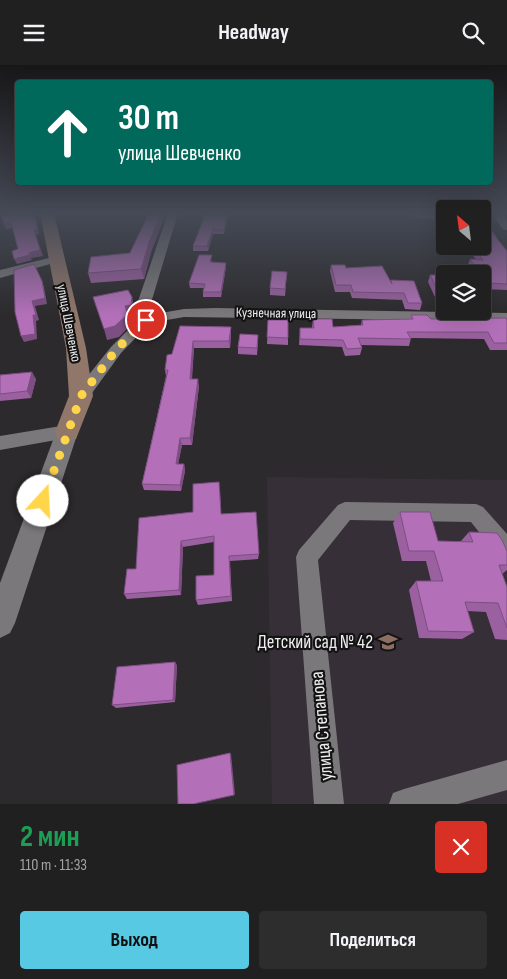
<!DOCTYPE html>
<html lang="ru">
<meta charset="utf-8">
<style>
body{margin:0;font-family:"Sofia Sans Condensed",sans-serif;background:#2d2d2e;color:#f1f3f6;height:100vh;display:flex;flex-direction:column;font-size:19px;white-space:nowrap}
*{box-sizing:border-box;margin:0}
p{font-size:16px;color:#a2a3a5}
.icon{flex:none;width:28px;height:28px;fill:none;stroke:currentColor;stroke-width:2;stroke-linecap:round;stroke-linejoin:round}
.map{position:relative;height:739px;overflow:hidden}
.details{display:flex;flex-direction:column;background:#212021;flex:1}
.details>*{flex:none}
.banner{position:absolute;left:15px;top:15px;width:478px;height:105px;border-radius:5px;box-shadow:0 5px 20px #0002,0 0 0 1px #3e3e3f;background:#00695c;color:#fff;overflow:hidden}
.needle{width:32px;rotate:332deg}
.tools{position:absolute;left:436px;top:135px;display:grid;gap:10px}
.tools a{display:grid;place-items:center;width:55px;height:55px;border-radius:5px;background:#212021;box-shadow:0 5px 20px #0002,0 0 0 1px #3e3e3f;font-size:25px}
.pin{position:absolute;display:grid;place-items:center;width:42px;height:42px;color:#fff;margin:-21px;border:2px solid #fff;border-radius:50%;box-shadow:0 1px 5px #0007}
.me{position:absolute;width:55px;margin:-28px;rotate:20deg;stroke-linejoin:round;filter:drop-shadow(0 0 4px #0008)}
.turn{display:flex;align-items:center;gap:18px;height:105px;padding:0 20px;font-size:22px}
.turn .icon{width:65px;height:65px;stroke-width:2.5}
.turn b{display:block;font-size:35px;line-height:42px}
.round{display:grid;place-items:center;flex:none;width:52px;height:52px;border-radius:5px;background:#2d2d2e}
.overview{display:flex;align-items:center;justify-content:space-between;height:85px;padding:0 20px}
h1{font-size:30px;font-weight:700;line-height:38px;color:#1e9e55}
.cta{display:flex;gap:10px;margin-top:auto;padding:10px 20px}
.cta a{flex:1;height:58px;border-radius:5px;background:#58c9e3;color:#111;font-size:20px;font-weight:700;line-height:58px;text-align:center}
.cta a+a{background:#2d2d2e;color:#f1f3f6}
header{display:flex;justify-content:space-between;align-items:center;height:65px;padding:0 20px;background:#212021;font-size:22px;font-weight:700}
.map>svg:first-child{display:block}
</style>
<header><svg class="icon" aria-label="menu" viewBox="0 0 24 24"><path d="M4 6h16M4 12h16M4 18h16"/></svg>Headway<svg class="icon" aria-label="search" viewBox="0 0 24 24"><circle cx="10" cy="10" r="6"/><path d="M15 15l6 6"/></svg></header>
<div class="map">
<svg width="507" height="739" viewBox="0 0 507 739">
<rect width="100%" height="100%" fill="#2c2a2c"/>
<path fill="#362f37" d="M267,412L507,415V739H272Z"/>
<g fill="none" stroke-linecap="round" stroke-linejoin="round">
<path fill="#7b787b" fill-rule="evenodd" d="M168,148H178L148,248L149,250L184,244L216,243L507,248V256L184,252L150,258L121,288L87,335L81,337L75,335L73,331L75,327L111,282L139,254L134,248Z
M491,148H501L507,155V165L503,164Z
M57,191L63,194L61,196L0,213V205Z
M67,360L73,362L76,367L73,372L0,385V371Z
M345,437L476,439L483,442L507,469V495L499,492L471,457L350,455L318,495L344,739H314L296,492L299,485L338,440Z
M507,695V725L458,739H389L393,728L404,724Z"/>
<path fill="#7b787b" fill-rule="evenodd" d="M67,359L74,361L78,367L15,558L10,568L0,573V518L56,367L60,361Z"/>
<path fill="#91776a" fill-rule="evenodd" d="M40,148H54L86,283L93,331L76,374L67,376L58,374L55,367L69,331L66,283Z"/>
</g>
<path fill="#9a609f" d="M149,148H162L163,155L151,187L144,214L91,218L88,208L130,188Z
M203,148H228L224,169H213L208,186H193V181L204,152Z
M413,148H445V155L414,152Z
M498,175L507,186V225L483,224L482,209H473L468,200L470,194L476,195L466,181H482Z
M212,195V197L226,198V202L221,232H203V227L204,223H190L189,218Z
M331,200L346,203L390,216L391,215L422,238L420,245L405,244L402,235L352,233L350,227H335L330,206Z
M287,207L285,231L270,230V223Z
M430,210H445V233L435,232L428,217Z
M411,250L431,254L507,255V285H490L484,274L411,273L409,281L361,280L362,283L360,290L345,291L342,282L299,280L300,263H312L313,254L333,262L361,260L362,255L410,254Z
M268,255L288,273V280L267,279Z
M180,261L231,262V269L230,283H194L192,314L199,321L192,380H182L178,399H184L185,406L181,426L144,425L142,419L166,311L165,305L172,289Z
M258,277L257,290L238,289V282Z
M0,310L36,314L31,333L0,336Z
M220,424L221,449L259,489L258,494L230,496L232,536L198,540L196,535L214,510V477L183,482L181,530L127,534L124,529L136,504L193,447Z
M400,447L438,476H461L469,467L507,486V505L502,509L507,522V575L495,574L486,547L467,546L474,567L462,574L419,573L409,525L416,516H431L426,496H402L393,458Z
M177,600L175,637L116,643L112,640Z"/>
<path fill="#7d4e82" d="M161,148H162L163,155L151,187L144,214L141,204L149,178Z
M227,148H228L224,169V165Z
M35,152L37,157L39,169L36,170L43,191L31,193L32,195L17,199L14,194L29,188Z
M11,157L13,163L6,164L4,159Z
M213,164V169L208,186L207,181Z
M226,198V202L221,232V227Z
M42,216L44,222L47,239L35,241L39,255L36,256L37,274L24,277L21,271L32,236Z
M132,232L134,242L133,250L128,251L131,260L119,272L107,275L104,264L125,241Z
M231,262V269L230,283L229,276Z
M193,276L194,283L191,321L190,314Z
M32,307L36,314L31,333L27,326Z
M198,314L199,321L192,380L190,373Z
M180,373L182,380L177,405L176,399Z
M184,399L185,406L181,426L180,420Z
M181,476L183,482L181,530L179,525Z
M175,597L177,600L175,637L173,635Z
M230,688L231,689L235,729L234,730Z"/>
<path fill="#b370b9" stroke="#7d4e82" d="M1,148H33L35,152L37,164L34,165L40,185L29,188L30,190L14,194L12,186L18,184L11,157L4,159Z
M149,148H161L149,178L141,204L88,208L91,192L130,188Z
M206,148H227L224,165L213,164L207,181H193Z
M429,148H445V149Z
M482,150L498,175L507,186V219L486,218L482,213V209H480L470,194L483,195L473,181H482Z
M199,190H212L210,197L226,198L221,227H203L205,219L189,218Z
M34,199L42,216L45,233L32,236L36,250H33L35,269L21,271L15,247L14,205Z
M331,200H345L346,203L382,201L392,219L391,215L414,216L422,238H408L404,228L353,227L351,220H336Z
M272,206L287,207L285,224L270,223Z
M430,210H445V226H438Z
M128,225L132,232L131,240L125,241L128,249L115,261L104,264L93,232Z
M411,250H427L431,254L506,253L507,255V278H494L488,267H407L411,274L358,273L362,283L347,284L343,275L300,274V263H314L313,254H332L333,262L363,260L362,255L413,254Z
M268,255H288V273L267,272Z
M180,261L231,262L229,276H193L190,314H198L190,373H180L176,399H184L180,420L142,419L168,305H165L167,290L172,289Z
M240,269L258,270L257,283L238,282Z
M32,307L27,326L0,329V310Z
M219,417L221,449L256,447L259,489L229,491L231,531L196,535V511L214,510V471L181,476L179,525L124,529L127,504H136L139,453L193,447V419Z
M400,447H430L438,476L473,477L469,467L497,468L502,475L507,486V500H499L507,522V563L498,538L465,537L474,567L428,566L416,516H443L434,486H409Z
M175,597L173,635L112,640L117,602Z
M230,688L234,730L193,739H178L177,700Z"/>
<linearGradient id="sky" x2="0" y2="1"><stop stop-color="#181718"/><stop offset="0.59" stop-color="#454a56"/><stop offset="1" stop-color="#454a56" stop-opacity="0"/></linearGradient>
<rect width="507" height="251" fill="url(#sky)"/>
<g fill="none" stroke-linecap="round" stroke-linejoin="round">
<path stroke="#ffd54a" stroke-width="9" stroke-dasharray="0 16.2" d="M43,436L81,331L116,285L146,255"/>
</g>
<defs>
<g id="school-bare" transform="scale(1.5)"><path d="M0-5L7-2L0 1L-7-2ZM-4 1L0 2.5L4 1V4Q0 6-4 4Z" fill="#8d6e63" stroke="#141314" stroke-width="2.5" paint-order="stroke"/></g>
</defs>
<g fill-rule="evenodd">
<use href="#school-bare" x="388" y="577"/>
</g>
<g text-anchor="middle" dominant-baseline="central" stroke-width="4.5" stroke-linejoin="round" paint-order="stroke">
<g font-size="14" fill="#eeedee" stroke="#141314">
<text transform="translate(276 248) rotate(1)">Кузнечная улица</text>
<text transform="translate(69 258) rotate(79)">улица Шевченко</text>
</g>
<g font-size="19" fill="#eeedee" stroke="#141314" text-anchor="end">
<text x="373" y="577">Детский сад № 42</text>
</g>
<g font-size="19" fill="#eeedee" stroke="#141314">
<text transform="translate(322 661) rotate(-95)">улица Степанова</text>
</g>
</g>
</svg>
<div class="tools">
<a><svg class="needle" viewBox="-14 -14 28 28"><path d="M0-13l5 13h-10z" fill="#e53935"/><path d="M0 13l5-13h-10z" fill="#a2a3a5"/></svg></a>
<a><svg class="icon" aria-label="layers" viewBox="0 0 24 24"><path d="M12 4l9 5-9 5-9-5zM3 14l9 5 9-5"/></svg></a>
</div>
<div class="pin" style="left:146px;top:255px;background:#d93025"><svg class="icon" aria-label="arrive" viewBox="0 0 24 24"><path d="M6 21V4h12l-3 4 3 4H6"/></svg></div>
<svg class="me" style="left:43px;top:436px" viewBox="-20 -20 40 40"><circle r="19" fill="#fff"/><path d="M0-13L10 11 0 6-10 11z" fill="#ffd54a"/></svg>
<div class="banner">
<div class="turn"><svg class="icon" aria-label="ahead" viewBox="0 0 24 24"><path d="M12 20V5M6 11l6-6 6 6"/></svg><div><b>30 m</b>улица Шевченко</div></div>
</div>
</div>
<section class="details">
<div class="overview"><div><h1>2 мин</h1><p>110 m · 11:33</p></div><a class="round" style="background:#d93025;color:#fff"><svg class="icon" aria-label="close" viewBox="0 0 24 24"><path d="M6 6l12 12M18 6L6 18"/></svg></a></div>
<div class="cta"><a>Выход</a><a>Поделиться</a></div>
</section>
